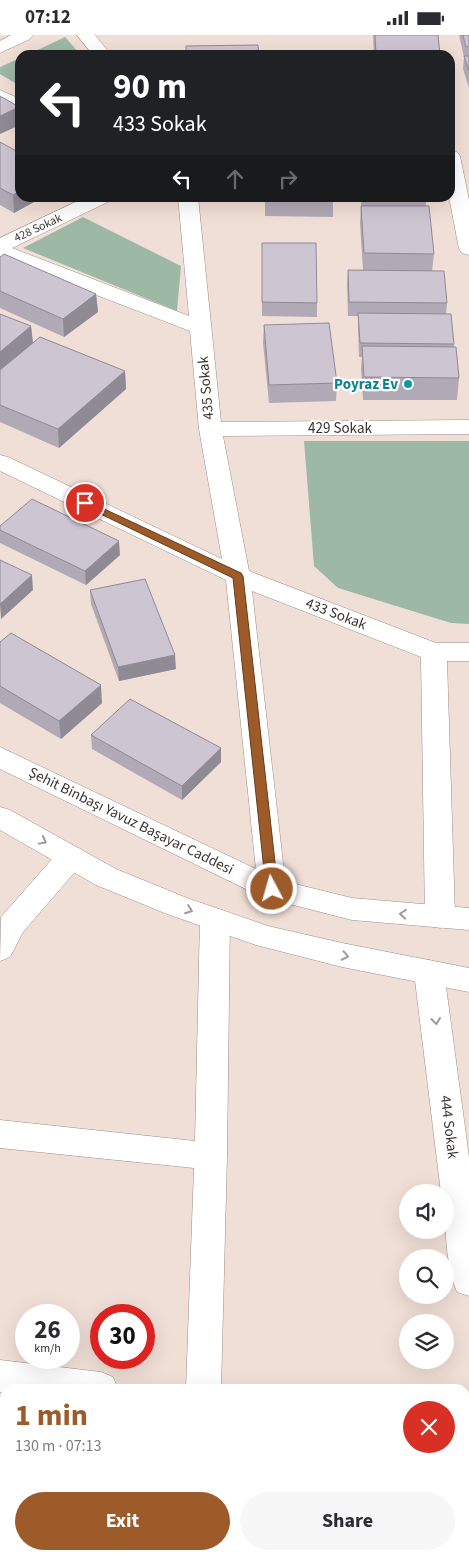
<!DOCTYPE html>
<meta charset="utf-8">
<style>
body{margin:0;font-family:"Source Sans 3",sans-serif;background:#f7f7f7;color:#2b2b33;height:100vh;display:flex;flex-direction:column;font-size:19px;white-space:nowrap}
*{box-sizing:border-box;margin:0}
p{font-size:16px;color:#7c7c81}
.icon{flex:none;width:28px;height:28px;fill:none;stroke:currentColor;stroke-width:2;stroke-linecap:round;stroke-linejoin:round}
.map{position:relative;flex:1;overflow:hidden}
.drawer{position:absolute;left:0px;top:1349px;width:470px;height:176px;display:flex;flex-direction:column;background:#fff;border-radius:15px 15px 0 0;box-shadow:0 5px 20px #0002}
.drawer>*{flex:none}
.top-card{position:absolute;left:15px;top:15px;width:440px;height:152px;border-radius:15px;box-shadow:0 5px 20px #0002;background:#202124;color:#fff;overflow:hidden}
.controls{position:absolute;left:399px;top:1149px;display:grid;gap:10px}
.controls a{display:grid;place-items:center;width:55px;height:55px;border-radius:50%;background:#fff;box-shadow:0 5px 20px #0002;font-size:25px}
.speed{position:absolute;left:15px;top:1269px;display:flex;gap:10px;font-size:25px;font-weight:700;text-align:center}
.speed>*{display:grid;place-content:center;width:65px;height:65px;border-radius:50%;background:#fff;box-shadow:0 5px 20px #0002;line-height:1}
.speed small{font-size:12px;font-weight:400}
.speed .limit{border:8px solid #d22;background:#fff;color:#111}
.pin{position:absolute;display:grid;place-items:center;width:42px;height:42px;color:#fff;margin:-21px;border:2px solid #fff;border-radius:50%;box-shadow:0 1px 5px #0007}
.me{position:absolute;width:55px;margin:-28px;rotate:354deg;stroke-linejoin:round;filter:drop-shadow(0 0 4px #0008)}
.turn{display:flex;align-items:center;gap:18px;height:105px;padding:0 15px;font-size:22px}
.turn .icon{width:65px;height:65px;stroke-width:2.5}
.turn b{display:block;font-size:35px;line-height:42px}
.lanes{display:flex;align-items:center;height:48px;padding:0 15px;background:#0003;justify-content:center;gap:25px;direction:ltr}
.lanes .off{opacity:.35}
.round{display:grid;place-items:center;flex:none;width:52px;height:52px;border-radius:26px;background:#f7f7f7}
.headline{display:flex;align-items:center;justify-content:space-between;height:85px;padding:0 15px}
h1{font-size:30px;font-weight:700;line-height:38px;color:#9e5b2a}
.button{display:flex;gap:10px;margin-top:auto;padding:10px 15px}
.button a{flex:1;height:58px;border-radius:30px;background:#9e5b2a;color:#fff;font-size:20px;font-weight:700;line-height:58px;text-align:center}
.button a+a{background:#f7f7f7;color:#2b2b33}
.status{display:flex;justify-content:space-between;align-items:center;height:35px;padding:0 25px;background:#fff;direction:ltr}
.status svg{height:14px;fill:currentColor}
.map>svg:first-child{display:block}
</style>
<div class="status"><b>07:12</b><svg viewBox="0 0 49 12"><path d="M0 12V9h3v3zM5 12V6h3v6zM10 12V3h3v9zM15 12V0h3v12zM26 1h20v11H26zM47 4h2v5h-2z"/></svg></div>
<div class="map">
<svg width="469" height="1524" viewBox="0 0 469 1524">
<rect width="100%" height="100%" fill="#f0dfd6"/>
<path fill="#9db9a6" d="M65,2L81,20H27Z
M20,23V51L0,39V32Z
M83,182L181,231L177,276L23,213Z
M304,406H469V589L451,588L338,553L314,531Z"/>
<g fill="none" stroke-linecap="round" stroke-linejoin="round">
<g stroke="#9e8e86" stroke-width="1">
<path id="minor" d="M77,0H95L111,20H93Z
M0,55L20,64V78L0,69Z
M450,115L457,117L460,121L469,165V220L462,218L459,214L449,162Z
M86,162H113L110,166L12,213L189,281L178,162H198L221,387L469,385V399L223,401L249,536L436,608H469V626H447L455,882L450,890L440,893L430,890L425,882L421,622L252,556L286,854L282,862L272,865L262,862L258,854L226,545L0,436V420L8,422L222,524L199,394L190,296L0,223V203Z
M71,811L81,814L85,822L81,830L23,897L10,922L0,926L1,882L61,814Z
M215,873L225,876L230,884L227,1121L221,1354H186L194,1133L0,1113V1085L195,1106L200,884L205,876Z
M429,925L440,929L444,937L469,1122V1261L457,1257C445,1229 445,1188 445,1158H441L414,937L418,929Z
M0,1325L101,1337L113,1342L118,1354H5V1358L0,1357Z
M465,1382L469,1383V1417L465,1416Z"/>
</g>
<g stroke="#9e8e86" stroke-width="1">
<path id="tertiary" d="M11,0H33L30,4L0,18V6Z
M0,712L279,845L352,863L469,873V895L352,885L262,862L0,734Z
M0,772L10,775L116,834L187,863L268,891L342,908L469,933V957L342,932L256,910L167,879L96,850L0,795Z"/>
</g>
<use href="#minor" fill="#fff" fill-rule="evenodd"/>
<use href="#tertiary" fill="#fff" fill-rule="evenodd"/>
</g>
<path fill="#b1a9b5" d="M373,0H438L440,20H374Z
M459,0H469V53L463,34L464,22Z
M0,107L20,162H43L14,178L0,170Z
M265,162H333V182L265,181Z
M361,162H426V171L434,219L432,236L447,268L446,279L454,309L459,343L457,365H363L361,334L362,322H359L358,292V281H348L347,249L348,235H363L360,188L361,171Z
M262,208L317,268V282L262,281Z
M0,222L96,259L98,277L64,302L0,273Z
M0,279L31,291L33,308L125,336L126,354L59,413L0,387Z
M264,290L337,348L336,366L269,368L263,308Z
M0,491L120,520L86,550L0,508Z
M90,555L176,634L119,646L91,569Z
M0,607L102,668L61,704L0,668Z
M91,700L221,713V727L182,765L92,714Z"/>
<path fill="#908a94" d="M19,72L20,90L0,99V81Z
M20,156V162H43L14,178L13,160Z
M96,259L98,277L64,302L63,284Z
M31,291L33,309L0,337V317Z
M125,336L126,354L59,413L58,394Z
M119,506L120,520L86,550L85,536Z
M32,540L33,555L1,584L0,569Z
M175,620L176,634L119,646L118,632Z
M101,650L102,668L61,704L59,686Z
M221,713V727L182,765V751Z"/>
<path fill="#cec5d3" stroke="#908a94" d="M375,0H438L440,20H376Z
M463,0H469V11L466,12Z
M258,10L259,20H186V11Z
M464,21H469V36Z
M0,61L19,72L0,81Z
M0,107L20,118V156L13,160L0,153Z
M265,162H333L334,164H265Z
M363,162H426L427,164H363Z
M361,171H429L434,219L364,218Z
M262,208H316L317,268L262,267Z
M4,219L96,259L63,284L0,256V222Z
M348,235L444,236L447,268L349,267Z
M358,278L451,279L454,309L360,308Z
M0,279L31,291L0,317Z
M329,288L337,348L269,350L264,290Z
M40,302L125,336L58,394L0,370V335Z
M362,311L456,312L459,343L364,342Z
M32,464L119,506L85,536L0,495V491Z
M0,525L32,540L0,569Z
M145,544L175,620L118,632L90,555Z
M11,598L101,650L59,686L0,651V607Z
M130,664L221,713L182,751L91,700Z
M0,1405L5,1406V1520H61V1524H0Z
M110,1520H295L309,1524H109Z"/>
<defs><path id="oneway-chevron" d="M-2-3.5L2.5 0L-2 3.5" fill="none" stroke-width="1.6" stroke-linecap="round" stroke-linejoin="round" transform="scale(1.25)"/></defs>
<g stroke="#9d9a98">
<use href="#oneway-chevron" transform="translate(43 806) rotate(29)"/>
<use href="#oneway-chevron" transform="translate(189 875) rotate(20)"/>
<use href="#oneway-chevron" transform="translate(403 879) rotate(-175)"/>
<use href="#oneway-chevron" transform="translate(345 921) rotate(12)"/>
<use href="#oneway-chevron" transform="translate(436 986) rotate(83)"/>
</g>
<path fill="#9e5b2a" stroke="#673b1b" d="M85,465L241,538L243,541L278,854L276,857H268L266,854L233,543L82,470V466Z"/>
<circle fill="#0f9aa8" stroke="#fff" stroke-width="2" cx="408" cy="349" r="5"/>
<g text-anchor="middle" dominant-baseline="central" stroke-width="4.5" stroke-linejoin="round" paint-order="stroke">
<g font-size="12" fill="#3b3431" stroke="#fff">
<text transform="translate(38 193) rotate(-25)">428 Sokak</text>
</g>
<g font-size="15" font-weight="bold" fill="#0d838f" stroke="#fff" text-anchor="end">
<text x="398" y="349">Poyraz Ev</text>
</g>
<g font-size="15" fill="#3b3431" stroke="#fff">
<text transform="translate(206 353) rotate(-95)">435 Sokak</text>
<text x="340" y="393">429 Sokak</text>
<text transform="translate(336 579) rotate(21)">433 Sokak</text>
<text transform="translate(131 786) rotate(26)">Şehit Binbaşı Yavuz Başayar Caddesi</text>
<text transform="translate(449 1092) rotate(83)">444 Sokak</text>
</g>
</g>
</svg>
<div class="controls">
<a><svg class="icon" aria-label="sound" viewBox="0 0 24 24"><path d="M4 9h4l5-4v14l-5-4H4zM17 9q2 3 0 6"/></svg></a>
<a><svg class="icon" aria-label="search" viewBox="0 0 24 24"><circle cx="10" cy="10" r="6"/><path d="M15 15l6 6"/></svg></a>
<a><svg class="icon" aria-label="layers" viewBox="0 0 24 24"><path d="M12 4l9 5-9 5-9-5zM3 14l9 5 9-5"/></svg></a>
</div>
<div class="speed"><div>26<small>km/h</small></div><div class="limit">30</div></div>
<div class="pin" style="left:85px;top:468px;background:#d93025"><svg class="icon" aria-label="arrive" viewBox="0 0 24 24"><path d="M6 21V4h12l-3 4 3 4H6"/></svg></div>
<svg class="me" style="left:272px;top:854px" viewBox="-20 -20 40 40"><circle r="17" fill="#9e5b2a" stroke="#fff" stroke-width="3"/><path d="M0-11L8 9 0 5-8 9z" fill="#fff"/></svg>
<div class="top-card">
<div class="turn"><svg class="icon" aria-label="left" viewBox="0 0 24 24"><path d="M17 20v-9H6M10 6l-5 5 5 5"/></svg><div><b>90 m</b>433 Sokak</div></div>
<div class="lanes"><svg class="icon" aria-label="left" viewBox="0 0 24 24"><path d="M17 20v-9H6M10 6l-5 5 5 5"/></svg><svg class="icon off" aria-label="ahead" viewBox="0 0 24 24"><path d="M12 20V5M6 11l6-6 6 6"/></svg><svg class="icon off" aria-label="right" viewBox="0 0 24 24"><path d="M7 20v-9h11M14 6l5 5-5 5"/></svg></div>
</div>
<section class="drawer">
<div class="headline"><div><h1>1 min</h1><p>130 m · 07:13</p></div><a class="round" style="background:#d93025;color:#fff"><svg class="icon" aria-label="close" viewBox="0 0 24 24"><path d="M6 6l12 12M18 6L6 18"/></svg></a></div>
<div class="button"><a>Exit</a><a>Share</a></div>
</section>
</div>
